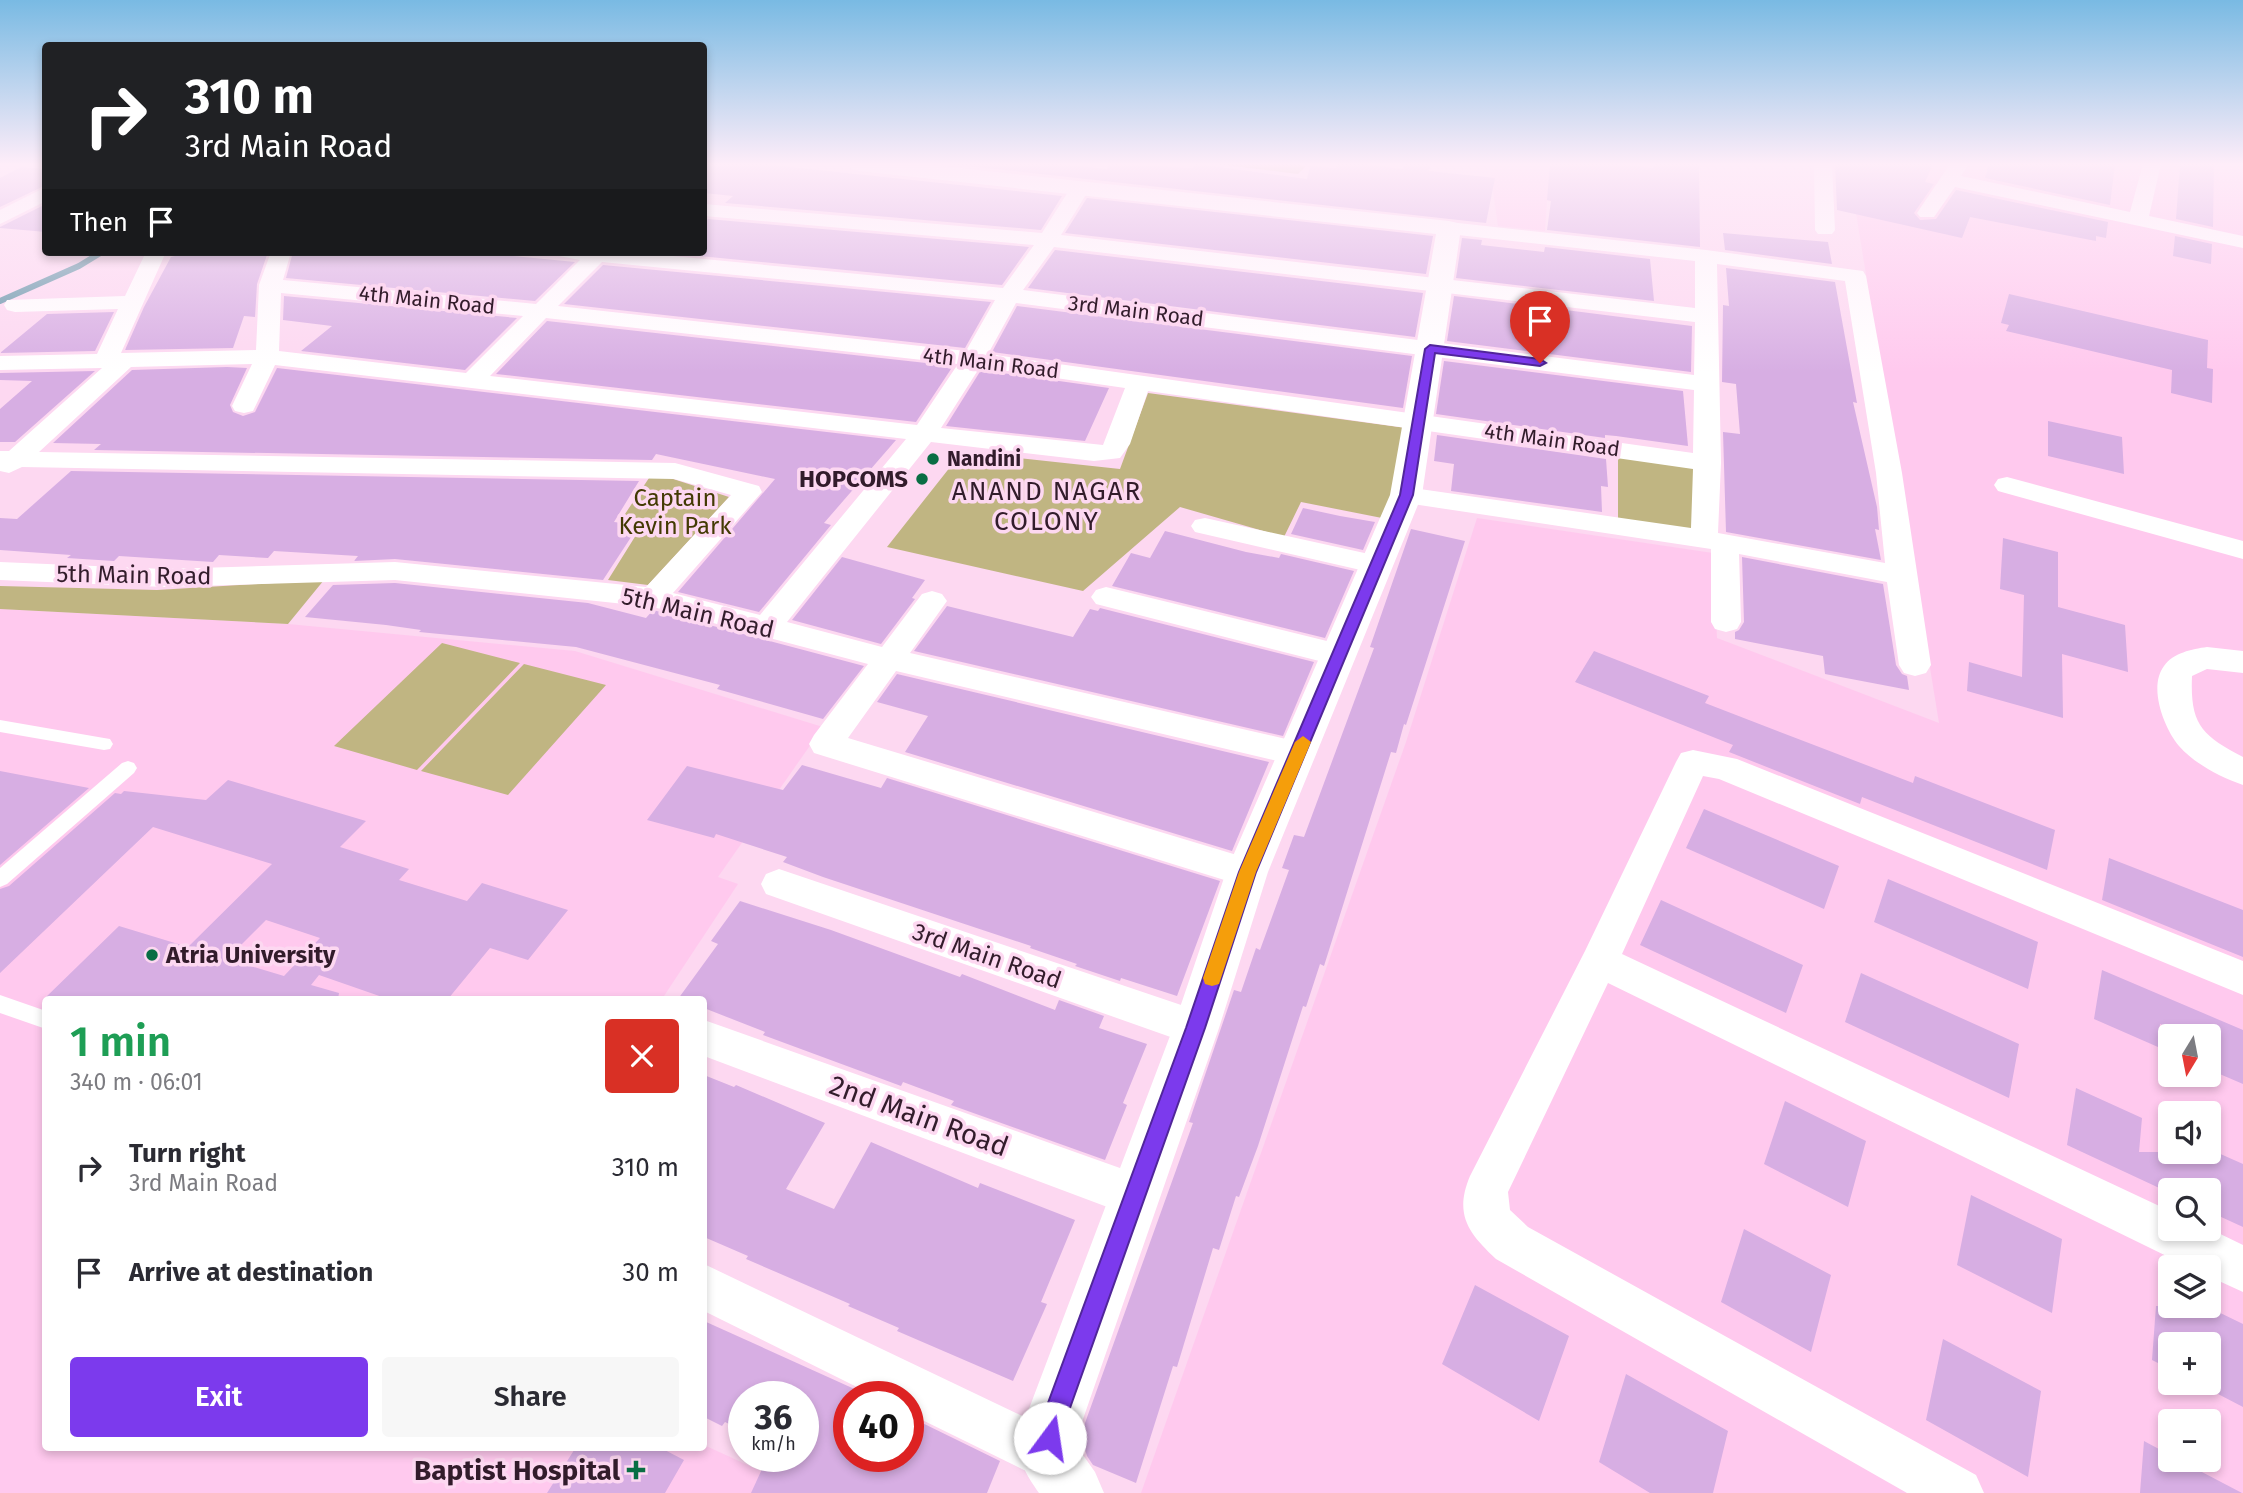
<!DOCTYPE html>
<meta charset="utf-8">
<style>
body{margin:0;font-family:"Fira Sans",sans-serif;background:#f7f7f7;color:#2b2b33;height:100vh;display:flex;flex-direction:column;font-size:26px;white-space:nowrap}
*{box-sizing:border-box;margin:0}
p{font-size:23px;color:#7c7c81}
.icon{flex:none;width:38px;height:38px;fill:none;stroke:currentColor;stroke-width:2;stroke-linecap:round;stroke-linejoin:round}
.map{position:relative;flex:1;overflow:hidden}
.sheet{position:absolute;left:42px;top:996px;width:665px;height:455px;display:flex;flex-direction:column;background:#fff;border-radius:7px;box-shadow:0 4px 10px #0003}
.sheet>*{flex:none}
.banner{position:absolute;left:42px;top:42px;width:665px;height:214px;border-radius:7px;box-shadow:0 4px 10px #0003;background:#202124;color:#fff;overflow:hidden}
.needle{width:46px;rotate:190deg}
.controls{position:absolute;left:2158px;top:1024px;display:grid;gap:14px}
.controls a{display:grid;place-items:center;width:63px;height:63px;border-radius:7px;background:#fff;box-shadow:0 4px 10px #0003;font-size:35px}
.speed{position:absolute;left:728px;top:1381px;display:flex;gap:14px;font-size:35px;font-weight:700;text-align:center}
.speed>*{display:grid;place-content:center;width:91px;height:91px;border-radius:50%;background:#fff;box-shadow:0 4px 10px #0003;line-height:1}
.speed small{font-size:18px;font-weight:400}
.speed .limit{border:10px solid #d22;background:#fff;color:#111}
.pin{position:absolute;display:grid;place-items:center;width:60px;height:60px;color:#fff;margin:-72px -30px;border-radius:50% 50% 50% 0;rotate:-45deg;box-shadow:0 0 7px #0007}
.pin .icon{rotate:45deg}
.me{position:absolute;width:77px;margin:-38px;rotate:14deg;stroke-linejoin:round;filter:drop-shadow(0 0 5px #0008)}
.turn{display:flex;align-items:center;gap:24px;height:147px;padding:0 28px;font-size:32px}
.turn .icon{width:91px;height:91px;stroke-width:2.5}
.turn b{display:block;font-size:49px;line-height:60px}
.then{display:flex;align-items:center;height:66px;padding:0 28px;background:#0003;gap:14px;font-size:26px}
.round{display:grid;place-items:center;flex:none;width:74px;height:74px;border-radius:7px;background:#f7f7f7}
.head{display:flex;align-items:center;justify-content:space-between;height:119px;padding:0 28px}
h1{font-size:42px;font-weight:600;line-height:52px;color:#1e9e55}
.primary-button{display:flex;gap:14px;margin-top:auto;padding:14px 28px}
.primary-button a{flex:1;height:80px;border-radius:7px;background:#7c3aed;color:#fff;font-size:28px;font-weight:600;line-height:80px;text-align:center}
.primary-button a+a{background:#f7f7f7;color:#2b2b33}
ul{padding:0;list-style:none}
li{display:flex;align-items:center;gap:21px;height:105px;padding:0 28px}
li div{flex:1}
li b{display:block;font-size:26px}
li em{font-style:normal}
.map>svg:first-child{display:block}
</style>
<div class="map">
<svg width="2243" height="1493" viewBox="0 0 2243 1493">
<rect width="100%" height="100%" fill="#fdd8f1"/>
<path fill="#ffc9ee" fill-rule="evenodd" d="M1489,164H1649L1648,185L1697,219L1547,201L1545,231L1498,226Z
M1848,164H2243V1493H1141L1406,742L1477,518L1713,553L1717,638L1939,723ZM2170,1036H2208V1074H2170ZM2170,1113H2208V1152H2170ZM2170,1190H2208V1228H2170ZM2170,1267H2208V1306H2170ZM2170,1344H2208V1382H2170ZM2170,1421H2208V1460H2170Z
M0,609L288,624L575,651L823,727L718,877L738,884L662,999H46V1447H704V1445L809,1493H0Z"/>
<path fill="#c0b582" d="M1216,164H1295L1306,166L1298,174Z
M1148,393L1406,428L1392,495L1382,518L1301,502L1284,537L1180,507L1083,591L887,547L962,452L1120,469Z
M1618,457L1699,469L1695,532L1618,522Z
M649,478H670L729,497L648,585L608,580L646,519L623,517Z
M324,580L288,624L0,609V586L157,590Z
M442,643L520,663L417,770L334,746Z
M524,664L606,685L508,795L421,771Z"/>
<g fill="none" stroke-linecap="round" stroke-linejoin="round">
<path stroke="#6092a6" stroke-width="6" d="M0,301L79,266L102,252"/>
</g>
<path fill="#d7aee3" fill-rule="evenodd" d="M704,164H761L1062,196L1041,230L725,203L733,196L704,193Z
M949,164H1057L1107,169L1110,164L1192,168L1197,164L1307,179L1310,166L1336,168L1338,164H1364L1403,169L1404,164H1431L1429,171L1495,178L1486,223Z
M1550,164H1617L1653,168L1654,164H1699L1700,247L1547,230L1551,201L1547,200Z
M1835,164H1933L1925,182L1934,184L1914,213L1920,220L1936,219L1956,190L2108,222L2106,238L2096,236V241L1970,217L1962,238L1837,210Z
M1989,164H2115L2110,205L1985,178Z
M2180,164H2214L2213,227L2176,219Z
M21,167L46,169V185L0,207V178Z
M1087,198L1433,236L1426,274L1065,233Z
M46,204V232L0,228V227Z
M708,219L1029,247L1002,285L658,252H704V223Z
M1723,233L1828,242L1832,264L1725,250Z
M2175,236L2212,244L2211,264L2173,256Z
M1462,238L1482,240L1481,245L1544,252L1545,247L1650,259L1654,301L1456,278Z
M1055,250L1423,293L1415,337L1028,288Z
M176,252H268L257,284L255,317L244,316L233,348L125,350L144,307L171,257L175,256Z
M293,252H472L575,262L535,301L286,278Z
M603,265L991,302L965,348L564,304Z
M1726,268L1835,282L1857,403L1853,402L1877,507L1879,530L1875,529L1881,560L1726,532L1723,432L1740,434L1736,384L1722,382L1723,305L1729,306Z
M2009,294L2208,340L2207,368L2213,369L2212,403L2171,393L2172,370L2006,331L2009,325L2001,323Z
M284,296L517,318L465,370L301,351L332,326L283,320Z
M1454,296L1692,326L1691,372L1447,341Z
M1017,306L1412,356L1403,408L992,352Z
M114,312L95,351L0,353L47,314Z
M547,321L953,366L916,422L496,374Z
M1444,361L1683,391L1688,446L1616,436L1605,435V438L1436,414Z
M227,367L247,368L230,405L233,412L243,416L255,412L277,368L896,440L824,523L831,525L759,612L678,592L775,479L656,454L652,460L94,450L101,444L53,443L132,370Z
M981,370L1109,388L1085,441L946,426Z
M95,371L15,442H0V409L32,381L0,380V373Z
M2048,421L2122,437L2124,474L2048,456Z
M1437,435L1606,459L1608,487L1601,486L1602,512L1451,491L1454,464L1434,461Z
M71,471L639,481L614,522L639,525L603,580L395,559L354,561L358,556L274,551L268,558L219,555L213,562L119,556L114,561L67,558L71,555L0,550V518L17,519Z
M1303,508L1340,516L1375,522L1363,550L1291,534Z
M1411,529L1465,541L1406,725L1404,724L1396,753L1391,752L1324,966L1320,964L1306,1007L1303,1006L1258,1146L1239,1197L1236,1196L1219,1250L1213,1248L1177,1367L1173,1366L1136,1483L1093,1465L1087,1456L1082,1439L1085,1423L1193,1123L1189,1122L1234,990L1241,992L1256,948L1260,950L1289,870L1282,868L1294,835L1304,837L1374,648L1370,647Z
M1165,531L1246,552L1279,558L1281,554L1354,571L1325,638L1112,586L1131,553L1150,558Z
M2003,538L2058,552V607L2125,625L2128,672L2062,654L2063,718L1967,691L1969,662L2022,677L2024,595L2000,589Z
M842,557L925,580L912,598L915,599L881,644L792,620Z
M1742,557L1883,584L1896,665L1902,674L1907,676L1909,690L1825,674L1823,656L1735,639V632L1739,630L1744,622Z
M395,583L588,603L646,618L653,610L864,666L823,719L717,689L720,685L576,647L419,632L421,630L386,625L305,617L333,585Z
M947,606L1073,637L1090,609L1098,611L1100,608L1314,662L1283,736L914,651Z
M1594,651L1709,696L1705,703L1814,745L1913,783L1915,776L2055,830L2047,870L1862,797L1860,804L1729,752L1733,745L1575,682Z
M897,674L1269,762L1232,851L905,752L928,716L877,702Z
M802,765L881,788L887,778L1220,881L1177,996L1121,978L1120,981L1075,966L1077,964L1030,948L1031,946L823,877L783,862L787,857L716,834L714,838L647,820L687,766L783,790Z
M0,771L89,788L0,865Z
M228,780L366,821L340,847L409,869L399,880L467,901L482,883L568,910L528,960L490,948L448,999H388L319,975L311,985L339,993L338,999H44L119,926L188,947L272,864L153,827L0,973V889L9,886L115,793L121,794L124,791L206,800ZM266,920L320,938L284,976L227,959Z
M1704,809L1839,866L1824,909L1686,848Z
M2109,858L2243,910V957L2102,900Z
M1888,879L2038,942L2028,989L1874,922Z
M1661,900L1803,965L1786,1013L1640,945Z
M740,901L831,930L960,977L962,974L1055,1010L1059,1000L1104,1016L1099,1028L1147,1044L1123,1103L1127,1105L1105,1160L951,1105L954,1101L903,1082L901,1086L763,1035L765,1032L704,1008V999H678L718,944L711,941Z
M2102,970L2243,1030V1084L2208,1069V1036H2190L2160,1024L2158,1047L2094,1019Z
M1861,973L2019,1044L2009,1098L1845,1022Z
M704,1075L734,1087L736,1085L825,1123L786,1189L834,1209L871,1142L978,1188L980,1183L1075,1220L1041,1302L1047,1304L1013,1381L897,1331L899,1328L848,1306L850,1304L746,1259L748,1256L704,1237Z
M2076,1088L2142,1118L2139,1152H2216L2243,1164V1227L2208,1211V1190H2170V1193L2067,1145Z
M1785,1101L1866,1141L1848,1207L1764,1164Z
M1971,1195L2062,1239L2052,1313L1957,1265Z
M1744,1229L1831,1275L1811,1352L1721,1302Z
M1475,1285L1569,1336L1539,1421L1442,1364Z
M2156,1306H2206L2243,1324V1407L2195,1382H2208V1344H2170V1369L2152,1360Z
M704,1321L870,1396H849V1456H908V1416L1000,1461L987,1493H751L768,1456H803V1396H744V1431L725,1422L722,1426L704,1417Z
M1943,1339L2041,1391L2028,1477L1926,1420Z
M1626,1374L1728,1431L1713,1493H1650L1599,1462Z
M2144,1441L2170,1455V1460H2179L2242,1493H2140Z
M576,1447H659L684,1460L665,1493H547Z"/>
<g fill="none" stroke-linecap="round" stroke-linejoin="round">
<path fill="#fff" fill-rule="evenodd" d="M0,720L104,738L110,739L113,744L110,749L104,750L0,732Z
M128,761L134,763L137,768L134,773L7,884L0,887V868L122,763Z
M0,995L46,1011V1029L0,1013Z"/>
<path fill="#fff" fill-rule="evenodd" d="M1814,164H1832L1835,230L1832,234H1818L1815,230Z
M1950,164H1969L1961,176L2130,212L2143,164H2161L2149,216L2243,236V248L1955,187L1934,217H1920L1917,213Z
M1080,182L1090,188L1061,235L1695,308V261L1449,234L1442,232L1439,228L1442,224L1449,222L1706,250L1863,271L1866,276L1902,473L1931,665L1926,673L1915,676L1904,673L1899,665L1887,582L1739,554L1741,622L1737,629L1726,632L1715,629L1711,622V549L1406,503L1396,501L1392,495L1396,489L1406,487L1691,528L1693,469L1148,391L1130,444L1120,458L1094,461L931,442L787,622L882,647L922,594L932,591L942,594L947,601L910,653L1299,742L1311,745L1316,754L1311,763L1299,766L896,671L848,738L1260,862L1265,872L1260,882L1247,887L814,753L809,744L814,735L868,664L653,607L395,580L165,587L0,580V562L165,569L395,562L646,587L731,495L674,479L22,467L9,473L0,471V451H9L102,368L0,370V356L97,354L118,309L15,312L7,310L4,305L7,300L125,296L146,252H166L121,353L256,350L259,285L271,252H291L283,280L536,304L580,260L559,256L556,252H631L1003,288L1034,245L704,216V204L1042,233L1073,184ZM1054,247L1695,322L1694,375L1023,290ZM602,262L995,300L966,351L558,306ZM1717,264L1845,281L1876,473L1885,563L1718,533L1721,463ZM281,293L523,316L466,373L279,351ZM1016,303L1694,390L1693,453L988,354ZM546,318L958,364L917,425L490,376ZM252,364L232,406L235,411L244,413L253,411L275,365L906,439L760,615L673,593L762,492L759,486L675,463L39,452L131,367ZM980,367L1125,388L1103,445L941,428Z
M46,187V201L0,224V210Z
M2007,477L2243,541V559L1998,491L1994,485L1998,479Z
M1205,518L1378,556L1388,559L1392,565L1388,571L1378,574L1195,532L1191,526L1195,520Z
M1106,587L1339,644L1350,648L1354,655L1350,662L1339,666L1096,604L1091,597L1096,590Z
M2207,647L2243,651V673L2207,669L2192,676C2190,724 2201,735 2243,757V785C2220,777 2195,764 2179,746C2164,728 2148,687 2164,666C2173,653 2192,649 2207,647Z
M1693,750L1737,759L2243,961V995L1719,779L1703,776L1622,954L2170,1211V1228H2208L2243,1245V1292L2208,1276V1267H2189L1608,983L1508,1192L1510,1210L1528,1227L1976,1475L1984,1493H1907L1496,1259C1468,1233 1454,1214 1470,1176L1585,951L1676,762L1681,753Z
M779,869L1196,1010L1210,1015L1216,1028L1210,1041L1196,1046L766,894L761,884L766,874Z
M704,1020L1134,1173L1150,1180L1156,1195L1150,1210L1134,1217L704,1056Z
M704,1264L1066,1437L1073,1455L1066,1473L1048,1480L1030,1473L908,1413V1396H875L704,1311Z"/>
<path fill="#fff" fill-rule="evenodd" d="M848,164H922L1449,221L1457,223L1461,228L1422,495L1268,872L1219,1028L1082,1422L1078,1448L1095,1472L1104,1493H1039C1018,1463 1018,1457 1024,1422L1173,1028L1226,872L1390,495L1436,234L859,171L851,169Z"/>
</g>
<linearGradient id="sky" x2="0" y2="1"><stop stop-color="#79bae3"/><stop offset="0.44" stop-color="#feedf9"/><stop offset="1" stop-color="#feedf9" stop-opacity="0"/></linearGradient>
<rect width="2243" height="373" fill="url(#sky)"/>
<path fill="#7c3aed" stroke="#51269a" stroke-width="2" d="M1430,345L1540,359L1546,363L1540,366L1435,353L1413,495L1256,872L1205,1028L1065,1422L1059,1447L1050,1450L1042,1447L1038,1438L1041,1422L1186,1028L1239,872L1400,495L1425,349Z"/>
<path fill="#f59e0b" d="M1303,736L1311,742L1256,872L1221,978L1219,984L1212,986L1205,984L1203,978L1239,872L1295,742Z"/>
<g fill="#096e44" stroke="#fdd8f1" stroke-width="2.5">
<circle cx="933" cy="459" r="7"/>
<circle cx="922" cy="479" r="7"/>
<circle cx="152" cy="955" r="7"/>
<path d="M632.5 1459.5h7v7h7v7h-7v7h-7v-7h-7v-7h7z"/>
</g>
<g text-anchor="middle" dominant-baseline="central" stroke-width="7" stroke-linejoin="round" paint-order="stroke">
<g font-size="21" fill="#321c2b" stroke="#fdd8f1">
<text transform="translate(427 300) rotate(6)">4th Main Road</text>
<text transform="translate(1136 311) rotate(7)">3rd Main Road</text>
<text transform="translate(991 363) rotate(7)">4th Main Road</text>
<text transform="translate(1552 440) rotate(8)">4th Main Road</text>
</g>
<g font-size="21" font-weight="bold" fill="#321c2b" stroke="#fdd8f1" text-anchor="start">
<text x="947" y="459">Nandini</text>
</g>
<g font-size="24" font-weight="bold" fill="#321c2b" stroke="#fdd8f1" text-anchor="end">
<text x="908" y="479">HOPCOMS</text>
<text x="166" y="955" text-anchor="start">Atria University</text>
</g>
<g font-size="24" fill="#433a03" stroke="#fdd8f1">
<text x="675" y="498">Captain<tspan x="675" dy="28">Kevin Park</tspan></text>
</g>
<g font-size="24" fill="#321c2b" stroke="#fdd8f1">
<text transform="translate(134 575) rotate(1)">5th Main Road</text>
<text transform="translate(698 613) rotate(13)">5th Main Road</text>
<text transform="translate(987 956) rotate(19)">3rd Main Road</text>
</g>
<g font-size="26" letter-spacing="2" fill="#321c2b" stroke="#fdd8f1">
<text x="1047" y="491">ANAND NAGAR<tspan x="1047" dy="30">COLONY</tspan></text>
</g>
<g font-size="28" fill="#321c2b" stroke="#fdd8f1">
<text transform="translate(919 1116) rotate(20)">2nd Main Road</text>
</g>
<g font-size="28" font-weight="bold" fill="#321c2b" stroke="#fdd8f1" text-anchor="end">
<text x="620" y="1470">Baptist Hospital</text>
</g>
</g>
</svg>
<div class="controls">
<a><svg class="needle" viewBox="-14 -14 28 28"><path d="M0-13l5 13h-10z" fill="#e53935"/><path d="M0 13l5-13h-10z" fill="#7c7c81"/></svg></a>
<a><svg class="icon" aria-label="sound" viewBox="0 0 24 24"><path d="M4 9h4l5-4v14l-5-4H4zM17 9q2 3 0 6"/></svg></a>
<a><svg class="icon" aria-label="search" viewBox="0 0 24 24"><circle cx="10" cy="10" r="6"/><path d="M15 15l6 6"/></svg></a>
<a><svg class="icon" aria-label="layers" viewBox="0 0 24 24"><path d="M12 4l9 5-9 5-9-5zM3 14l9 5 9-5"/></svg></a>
<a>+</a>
<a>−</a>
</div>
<div class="speed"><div>36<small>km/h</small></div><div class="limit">40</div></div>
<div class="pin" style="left:1540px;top:363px;background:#d93025"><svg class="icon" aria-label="arrive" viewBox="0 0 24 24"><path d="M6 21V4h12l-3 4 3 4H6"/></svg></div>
<svg class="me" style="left:1050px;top:1438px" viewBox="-20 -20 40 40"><circle r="19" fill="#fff"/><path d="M0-13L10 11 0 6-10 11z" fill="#7c3aed"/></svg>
<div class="banner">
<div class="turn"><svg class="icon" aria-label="right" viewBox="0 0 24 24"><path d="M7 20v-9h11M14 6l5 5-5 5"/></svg><div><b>310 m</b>3rd Main Road</div></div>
<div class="then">Then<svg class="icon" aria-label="arrive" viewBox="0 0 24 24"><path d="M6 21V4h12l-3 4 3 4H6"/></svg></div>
</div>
<section class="sheet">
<div class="head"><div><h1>1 min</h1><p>340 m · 06:01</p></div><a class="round" style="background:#d93025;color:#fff"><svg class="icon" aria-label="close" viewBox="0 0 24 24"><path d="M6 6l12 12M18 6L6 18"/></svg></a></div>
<ul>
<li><svg class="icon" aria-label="right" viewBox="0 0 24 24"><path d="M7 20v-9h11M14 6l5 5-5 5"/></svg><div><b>Turn right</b><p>3rd Main Road</p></div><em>310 m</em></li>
<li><svg class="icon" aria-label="arrive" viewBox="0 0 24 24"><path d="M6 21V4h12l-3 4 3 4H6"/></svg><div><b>Arrive at destination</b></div><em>30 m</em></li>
</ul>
<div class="primary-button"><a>Exit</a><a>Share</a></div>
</section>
</div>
